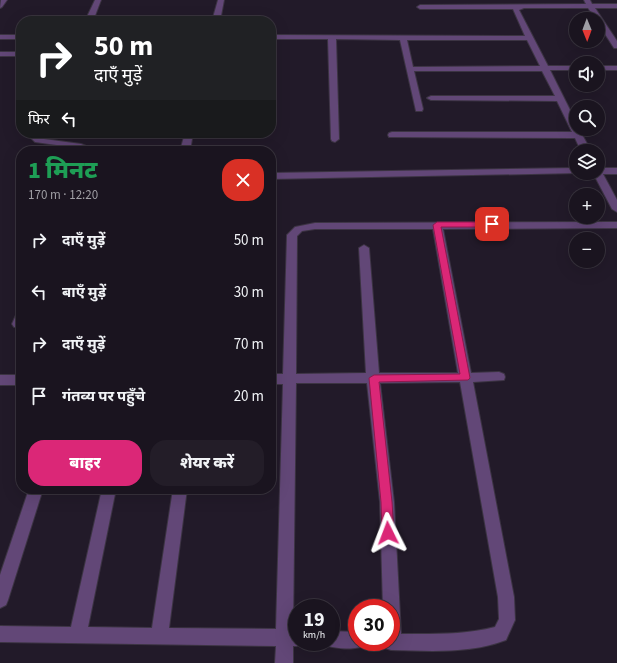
<!DOCTYPE html>
<html lang="hi">
<meta charset="utf-8">
<style>
body{margin:0;font-family:"Source Sans 3","Noto Sans Devanagari",sans-serif;background:#231d28;color:#f1f3f6;height:100vh;display:flex;flex-direction:column;font-size:15px;white-space:nowrap}
*{box-sizing:border-box;margin:0}
p{font-size:13px;color:#9f9ea4}
.icon{flex:none;width:22px;height:22px;fill:none;stroke:currentColor;stroke-width:2;stroke-linecap:round;stroke-linejoin:round}
.map{position:relative;flex:1;overflow:hidden}
.details{position:absolute;left:16px;top:146px;width:260px;height:348px;display:flex;flex-direction:column;background:#1a141f;border-radius:16px;box-shadow:0 4px 16px #0002,0 0 0 1px #38333d}
.details>*{flex:none}
.top-card{position:absolute;left:16px;top:16px;width:260px;height:122px;border-radius:16px;box-shadow:0 4px 16px #0002,0 0 0 1px #38333d;background:#202124;color:#fff;overflow:hidden}
.needle{width:26px;rotate:179deg}
.tools{position:absolute;left:569px;top:12px;display:grid;gap:8px}
.tools a{display:grid;place-items:center;width:36px;height:36px;border-radius:50%;background:#1a141f;box-shadow:0 4px 16px #0002,0 0 0 1px #38333d;font-size:20px}
.speed{position:absolute;left:288px;top:599px;display:flex;gap:8px;font-size:20px;font-weight:700;text-align:center}
.speed>*{display:grid;place-content:center;width:52px;height:52px;border-radius:50%;background:#1a141f;box-shadow:0 4px 16px #0002,0 0 0 1px #38333d;line-height:1}
.speed small{font-size:10px;font-weight:400}
.speed .limit{border:6px solid #d22;background:#fff;color:#111}
.pin{position:absolute;display:grid;place-items:center;width:34px;height:34px;color:#fff;margin:-17px;border-radius:8px;box-shadow:0 2px 6px #0006}
.me{position:absolute;width:44px;margin:-22px;rotate:357deg;stroke-linejoin:round;filter:drop-shadow(0 0 3px #0008)}
.turn{display:flex;align-items:center;gap:14px;height:84px;padding:0 12px;font-size:18px}
.turn .icon{width:52px;height:52px;stroke-width:2.5}
.turn b{display:block;font-size:28px;line-height:34px}
.then{display:flex;align-items:center;height:38px;padding:0 12px;background:#0003;gap:8px;font-size:15px}
.round{display:grid;place-items:center;flex:none;width:42px;height:42px;border-radius:16px;background:#231d28}
.head{display:flex;align-items:center;justify-content:space-between;height:68px;padding:0 12px}
h1{font-size:24px;font-weight:800;line-height:30px;color:#1e9e55}
.cta{display:flex;gap:8px;margin-top:auto;padding:8px 12px}
.cta a{flex:1;height:46px;border-radius:16px;background:#db2777;color:#fff;font-size:16px;font-weight:800;line-height:46px;text-align:center}
.cta a+a{background:#231d28;color:#f1f3f6}
ul{padding:0;list-style:none}
li{display:flex;align-items:center;gap:12px;height:52px;padding:0 12px}
li div{flex:1}
li b{display:block;font-size:15px}
li em{font-style:normal}
.map>svg:first-child{display:block}
</style>
<div class="map">
<svg width="617" height="663" viewBox="0 0 617 663">
<rect width="100%" height="100%" fill="#221a29"/>
<g fill="none" stroke-linecap="round" stroke-linejoin="round">
<g stroke="#3c3443" stroke-width="2">
<path id="minor" d="M1,0H7L2,7L0,8Z
M95,0H101L93,21H85Z
M218,0H224L220,21H212Z
M584,0H590L592,4H617V8H595L617,41V48H614L598,23V19H596L588,8H524L519,10L548,66H576V70H550L576,122V129H579L591,151H581L575,138L389,137L388,135L389,133L392,132H572L557,101L431,100L427,98L431,96H555L542,71H414L423,109L422,111H416L400,40L336,39L339,139L335,142L332,141L331,139L328,39H271V35L525,36L513,9H420L417,7L420,5L586,4ZM407,40H527L540,66L413,67Z
M0,35H21V39H0Z
M0,52H21V56H0Z
M598,66H617V70H598Z
M32,133H40V137L44,139L81,144L86,146L91,151H81L71,147L35,142L31,138Z
M185,133H193L190,151H180Z
M576,168V173H579L271,179V173Z
M598,168H617V174H603L617,200V212L612,209L593,173H598Z
M617,222V228L443,229L471,373L499,372L504,374L505,377L504,380L473,382L514,597L515,620L506,640C470,654 429,651 391,650L385,648L383,642H391V608H383L380,502L367,383H296L293,630H297V642H304L297,646H293V663H275L276,646L0,642V626L71,627L102,489H116L88,627L152,628L173,489H187L169,628L276,629L283,384H271V374H283L287,235L295,227L315,223ZM315,229H433L458,373H379L369,248L364,245L359,248L366,373L296,374L297,236L302,231ZM460,382L498,597L499,619L495,627C464,635 432,634 401,634L394,502L380,383Z
M21,312V327H14L12,324L17,313Z
M0,375H21V385H0Z
M29,489H43L8,600L6,605L0,608V575Z
M331,631L357,632V642H365L363,646C352,650 336,649 325,645L324,642H331Z"/>
</g>
<use href="#minor" fill="#624777" fill-rule="evenodd"/>
</g>
<path fill="#db2777" stroke="#8e194d" d="M437,222H492L496,224L492,227H441L470,378L468,380L379,382L392,502L394,533L392,537L388,538L384,537L382,533L381,502L369,378L374,375L460,374L433,225Z"/>
</svg>
<div class="tools">
<a><svg class="needle" viewBox="-14 -14 28 28"><path d="M0-13l5 13h-10z" fill="#e53935"/><path d="M0 13l5-13h-10z" fill="#9f9ea4"/></svg></a>
<a><svg class="icon" aria-label="sound" viewBox="0 0 24 24"><path d="M4 9h4l5-4v14l-5-4H4zM17 9q2 3 0 6"/></svg></a>
<a><svg class="icon" aria-label="search" viewBox="0 0 24 24"><circle cx="10" cy="10" r="6"/><path d="M15 15l6 6"/></svg></a>
<a><svg class="icon" aria-label="layers" viewBox="0 0 24 24"><path d="M12 4l9 5-9 5-9-5zM3 14l9 5 9-5"/></svg></a>
<a>+</a>
<a>−</a>
</div>
<div class="speed"><div>19<small>km/h</small></div><div class="limit">30</div></div>
<div class="pin" style="left:492px;top:224px;background:#d93025"><svg class="icon" aria-label="arrive" viewBox="0 0 24 24"><path d="M6 21V4h12l-3 4 3 4H6"/></svg></div>
<svg class="me" style="left:388px;top:533px" viewBox="-20 -20 40 40"><path d="M0-17L14 15 0 8-14 15z" fill="#db2777" stroke="#fff" stroke-width="4"/></svg>
<div class="top-card">
<div class="turn"><svg class="icon" aria-label="right" viewBox="0 0 24 24"><path d="M7 20v-9h11M14 6l5 5-5 5"/></svg><div><b>50 m</b>दाएँ मुड़ें</div></div>
<div class="then">फिर<svg class="icon" aria-label="left" viewBox="0 0 24 24"><path d="M17 20v-9H6M10 6l-5 5 5 5"/></svg></div>
</div>
<section class="details">
<div class="head"><div><h1>1 मिनट</h1><p>170 m · 12:20</p></div><a class="round" style="background:#d93025;color:#fff"><svg class="icon" aria-label="close" viewBox="0 0 24 24"><path d="M6 6l12 12M18 6L6 18"/></svg></a></div>
<ul>
<li><svg class="icon" aria-label="right" viewBox="0 0 24 24"><path d="M7 20v-9h11M14 6l5 5-5 5"/></svg><div><b>दाएँ मुड़ें</b></div><em>50 m</em></li>
<li><svg class="icon" aria-label="left" viewBox="0 0 24 24"><path d="M17 20v-9H6M10 6l-5 5 5 5"/></svg><div><b>बाएँ मुड़ें</b></div><em>30 m</em></li>
<li><svg class="icon" aria-label="right" viewBox="0 0 24 24"><path d="M7 20v-9h11M14 6l5 5-5 5"/></svg><div><b>दाएँ मुड़ें</b></div><em>70 m</em></li>
<li><svg class="icon" aria-label="arrive" viewBox="0 0 24 24"><path d="M6 21V4h12l-3 4 3 4H6"/></svg><div><b>गंतव्य पर पहुँचे</b></div><em>20 m</em></li>
</ul>
<div class="cta"><a>बाहर</a><a>शेयर करें</a></div>
</section>
</div>
